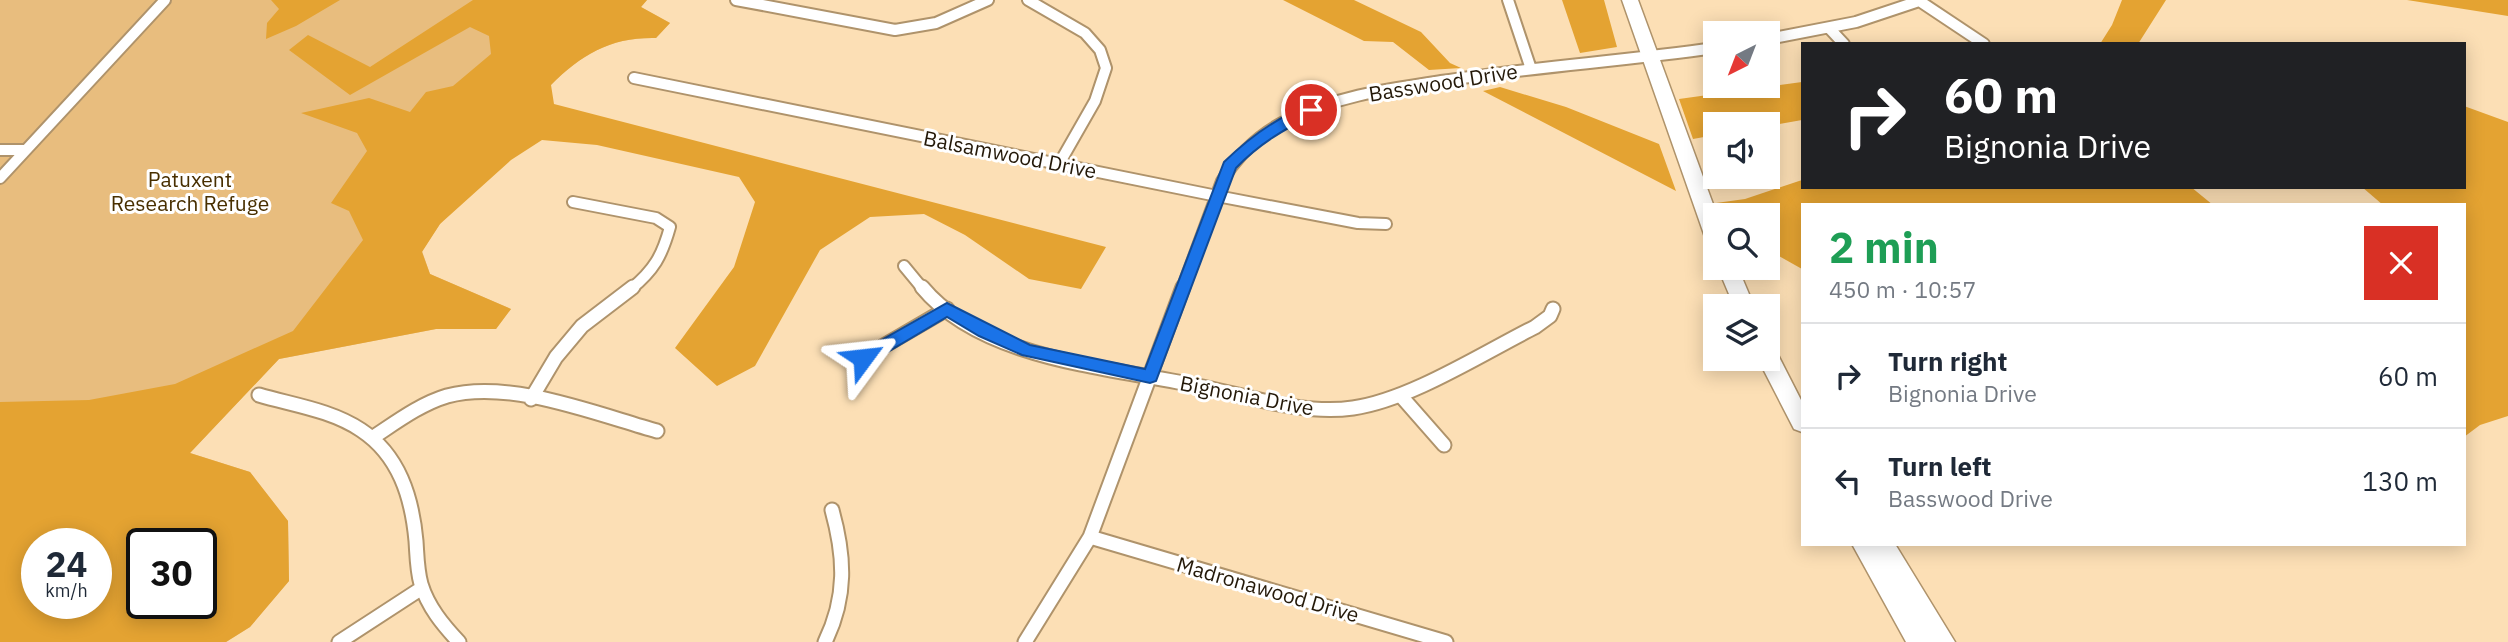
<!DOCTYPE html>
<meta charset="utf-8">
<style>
body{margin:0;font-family:"IBM Plex Sans",sans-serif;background:#f2f2f3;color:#1f2937;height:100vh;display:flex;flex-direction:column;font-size:26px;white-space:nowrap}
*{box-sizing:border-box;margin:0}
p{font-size:23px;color:#747a83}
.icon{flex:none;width:38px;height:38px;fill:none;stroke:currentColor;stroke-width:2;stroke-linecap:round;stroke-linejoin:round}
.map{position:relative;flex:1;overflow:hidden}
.sheet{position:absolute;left:1801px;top:203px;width:665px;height:343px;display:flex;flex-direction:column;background:#fff;border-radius:0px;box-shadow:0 4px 18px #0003}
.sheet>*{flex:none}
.top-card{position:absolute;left:1801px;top:42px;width:665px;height:147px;border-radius:0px;box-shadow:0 4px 18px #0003;background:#202124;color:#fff;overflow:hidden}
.needle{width:46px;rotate:222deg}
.buttons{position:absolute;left:1703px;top:21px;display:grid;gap:14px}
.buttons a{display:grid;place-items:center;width:77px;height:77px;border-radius:0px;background:#fff;box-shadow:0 4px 18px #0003;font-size:35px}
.speed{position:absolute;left:21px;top:528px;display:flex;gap:14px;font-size:35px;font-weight:700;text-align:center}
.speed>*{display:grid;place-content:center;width:91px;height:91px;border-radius:50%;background:#fff;box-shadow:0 4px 18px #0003;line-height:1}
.speed small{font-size:18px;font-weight:400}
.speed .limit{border:4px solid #111;border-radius:10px;background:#fff;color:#111}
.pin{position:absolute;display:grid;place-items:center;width:60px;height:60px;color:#fff;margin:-30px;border:4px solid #fff;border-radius:50%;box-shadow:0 2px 7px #0007}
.me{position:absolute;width:77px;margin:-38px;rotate:60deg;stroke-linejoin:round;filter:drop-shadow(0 0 5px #0008)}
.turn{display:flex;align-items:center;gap:24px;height:147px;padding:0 28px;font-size:32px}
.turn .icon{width:91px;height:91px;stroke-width:2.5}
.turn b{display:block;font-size:49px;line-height:60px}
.round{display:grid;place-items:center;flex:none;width:74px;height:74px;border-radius:0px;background:#f2f2f3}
.overview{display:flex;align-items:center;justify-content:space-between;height:119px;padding:0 28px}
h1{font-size:42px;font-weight:700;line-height:52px;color:#1e9e55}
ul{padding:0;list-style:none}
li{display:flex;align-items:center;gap:21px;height:105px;padding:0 28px;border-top:2px solid #e0e1e3}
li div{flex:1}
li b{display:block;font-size:26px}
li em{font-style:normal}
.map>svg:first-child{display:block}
</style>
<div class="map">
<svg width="2508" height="642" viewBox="0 0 2508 642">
<rect width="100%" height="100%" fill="#fcdfb5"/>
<path fill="#e8bd7e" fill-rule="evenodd" d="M0,0H647L641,7L670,23L656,38C611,37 582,54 551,85L440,224L422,251L430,274L511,309L496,329H436L279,359L190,453L250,472L288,521L289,581L250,627L226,642H0ZM37,544H96V604H37ZM142,544H201V604H142Z"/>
<path fill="#e4a332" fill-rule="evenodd" d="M271,0H340L296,26L266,39L267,23L279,9Z
M473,0H647L641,7L670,23L656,38C611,37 582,54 551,85L554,104L1106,247L1081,289L1029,279L965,235L924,214L870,217L820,250L755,366L717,386L675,348L734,267L755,202L739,177L597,145L542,140L511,160L440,224L422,252L430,274L511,309L496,329H436L279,359L190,453L250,472L288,521L289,581L250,627L226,642H0V402L89,400L175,384L293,331L363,240L349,211L331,203L367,151L357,133L301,113L369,98L410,112L426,92L453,86L491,54L489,36L470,27L350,95L289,50L308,35L370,67ZM37,544H96V604H37ZM142,544H201V604H142Z
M1283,0H1354L1421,32L1450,63L1461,68L1429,70L1393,42L1364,41Z
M1562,0H1604L1617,47L1580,53Z
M2122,0H2166L2138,44H2100L2112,25Z
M2407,0H2508V16Z
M1802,82V120L1768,126L1715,124V135L1693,139L1679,99Z
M1500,87L1566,107L1659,144L1676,191L1483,91Z
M2464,106L2508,122V416L2480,425L2464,437V205H2383L2362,187H2464Z
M1802,180V187H2191L2213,205H1802V269L1768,250V215H1720L1716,203L1745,199Z"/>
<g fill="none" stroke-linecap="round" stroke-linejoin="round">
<g stroke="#af936b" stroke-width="14">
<path id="minor-far1" d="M736,0L895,30L936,23L988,0
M1028,0L1085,33L1100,50L1106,68L1095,101L1059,164
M1508,0L1531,69
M1918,0L1984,44
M1829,28L1844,44
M1768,39L1856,22L1922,0
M634,78L1217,196L1358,223L1386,224
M0,150H25
M0,178L165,0
M573,202L656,218L670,227C662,256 654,270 631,289
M904,266L923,289
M1182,289L1222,181C1237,156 1256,137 1282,123C1331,97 1387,89 1441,81C1532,67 1624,61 1715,48"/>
</g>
<g stroke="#af936b" stroke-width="17">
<path id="minor" d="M922,287C979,356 1096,366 1178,382C1210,388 1241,396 1273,403C1299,408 1326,412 1353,408C1410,400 1483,353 1535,327L1550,316L1553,309
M863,358L947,309
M259,395C293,405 331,410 361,430C399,455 412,497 416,541C417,555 417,570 421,584C428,607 443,625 459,642
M1401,396L1444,445
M531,399L556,357L582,326L633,287
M372,438C395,423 420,404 447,396C510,379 596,414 657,431
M1090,537L1446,642
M339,642L422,588
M825,642C847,597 845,557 832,510
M1025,642L1090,537L1183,287"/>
</g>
<g stroke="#af936b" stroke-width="3">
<path id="primary" d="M1622,0H1638L1717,215L1715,244L1708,242L1705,237Z
M1718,268H1738L1754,306H1734Z
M1768,349L1776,351L1802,402V432L1794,429L1758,359H1768Z
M1852,544H1895L1955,642H1906Z"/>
</g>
<use href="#minor-far1" stroke="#fff" stroke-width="10"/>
<use href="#minor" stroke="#fff" stroke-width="13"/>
<use href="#primary" fill="#fff" fill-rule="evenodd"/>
</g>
<path fill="#1a73e8" stroke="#114b97" stroke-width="2" d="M1311,105L1318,110L1316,113C1285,129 1260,143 1236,168L1156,381L1150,383L1022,355L979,336L947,317L869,363H857L855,358L857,354L947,303L1030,345L1145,369L1224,162C1249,138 1277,116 1311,105Z"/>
<g text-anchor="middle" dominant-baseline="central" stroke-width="6" stroke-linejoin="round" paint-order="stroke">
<g font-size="21" fill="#241909" stroke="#fff">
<text transform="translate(1443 82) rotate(-9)">Basswood Drive</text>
<text transform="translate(1010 154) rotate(11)">Balsamwood Drive</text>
<text transform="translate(1247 395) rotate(11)">Bignonia Drive</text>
<text transform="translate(1268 589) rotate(16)">Madronawood Drive</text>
</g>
<g font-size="21" fill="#482f00" stroke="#fff">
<text x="190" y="179">Patuxent<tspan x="190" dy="24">Research Refuge</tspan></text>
</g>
</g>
</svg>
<div class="buttons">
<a><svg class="needle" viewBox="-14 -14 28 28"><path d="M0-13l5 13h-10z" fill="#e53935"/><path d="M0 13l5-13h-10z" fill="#747a83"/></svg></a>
<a><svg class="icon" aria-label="sound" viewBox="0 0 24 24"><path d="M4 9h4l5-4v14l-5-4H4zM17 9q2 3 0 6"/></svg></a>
<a><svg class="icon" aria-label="search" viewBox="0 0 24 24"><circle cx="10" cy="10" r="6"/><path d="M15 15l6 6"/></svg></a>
<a><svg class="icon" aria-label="layers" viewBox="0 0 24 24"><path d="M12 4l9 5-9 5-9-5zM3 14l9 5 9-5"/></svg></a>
</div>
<div class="speed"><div>24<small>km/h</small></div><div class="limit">30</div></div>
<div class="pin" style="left:1311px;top:110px;background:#d93025"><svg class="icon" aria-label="arrive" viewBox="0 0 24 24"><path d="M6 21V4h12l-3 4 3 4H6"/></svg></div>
<svg class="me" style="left:863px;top:358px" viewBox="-20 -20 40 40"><path d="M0-17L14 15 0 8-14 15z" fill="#1a73e8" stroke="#fff" stroke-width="4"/></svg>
<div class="top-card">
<div class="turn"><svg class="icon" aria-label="right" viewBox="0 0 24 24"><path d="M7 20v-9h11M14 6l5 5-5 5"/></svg><div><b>60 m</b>Bignonia Drive</div></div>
</div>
<section class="sheet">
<div class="overview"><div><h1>2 min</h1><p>450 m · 10:57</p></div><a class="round" style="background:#d93025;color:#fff"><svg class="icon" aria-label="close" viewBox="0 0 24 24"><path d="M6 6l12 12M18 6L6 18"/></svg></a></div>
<ul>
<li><svg class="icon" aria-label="right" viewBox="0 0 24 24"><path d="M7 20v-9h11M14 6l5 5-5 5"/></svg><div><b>Turn right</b><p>Bignonia Drive</p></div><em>60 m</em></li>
<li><svg class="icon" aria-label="left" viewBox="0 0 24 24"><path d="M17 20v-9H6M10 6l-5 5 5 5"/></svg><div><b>Turn left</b><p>Basswood Drive</p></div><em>130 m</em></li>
</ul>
</section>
</div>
